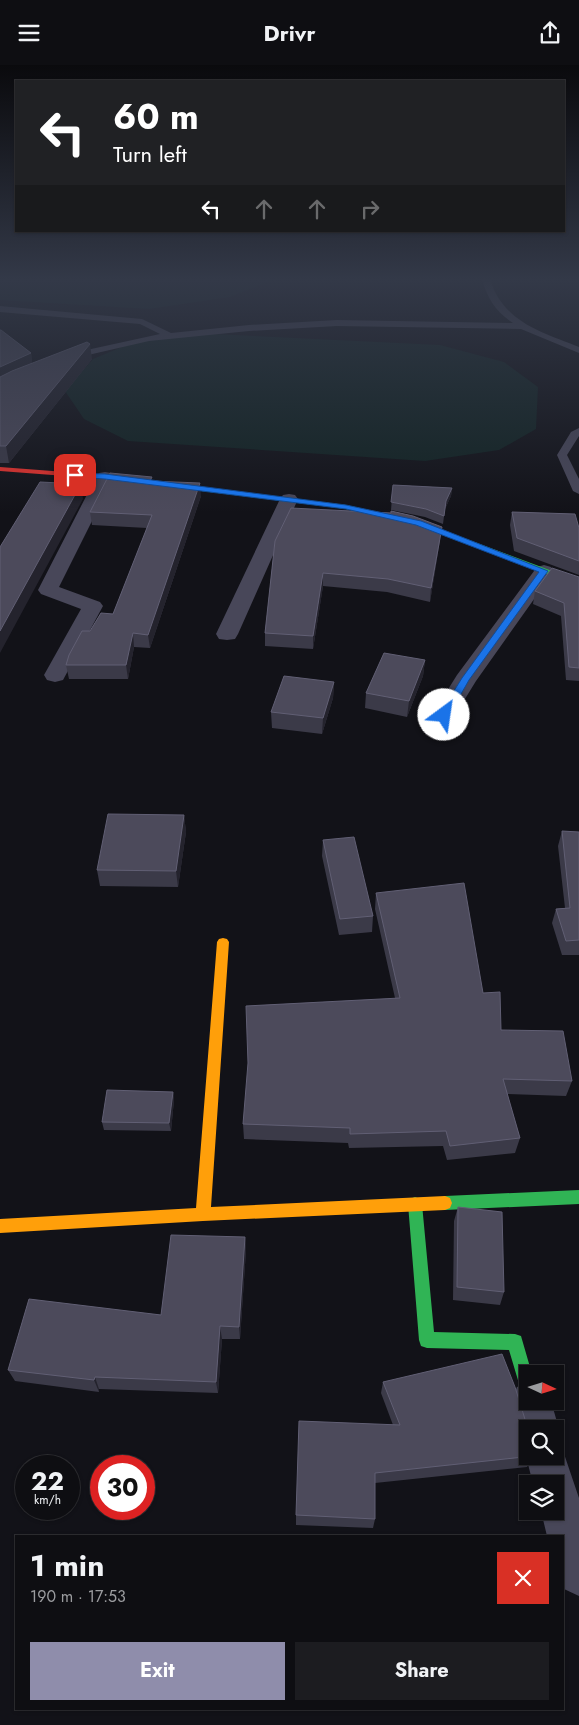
<!DOCTYPE html>
<meta charset="utf-8">
<style>
body{margin:0;font-family:Jost,sans-serif;background:#1c1c20;color:#f1f3f6;height:100vh;display:flex;flex-direction:column;font-size:19px;white-space:nowrap}
*{box-sizing:border-box;margin:0}
p{font-size:16px;color:#9b9c9f}
.icon{flex:none;width:28px;height:28px;fill:none;stroke:currentColor;stroke-width:2;stroke-linecap:round;stroke-linejoin:round}
.map{position:relative;flex:1;overflow:hidden}
.side{position:absolute;left:15px;top:1470px;width:549px;height:175px;display:flex;flex-direction:column;background:#0e0e12;border-radius:0px;box-shadow:0 1px 4px #0004,0 0 0 1px #2e2e32}
.side>*{flex:none}
.guide{position:absolute;left:15px;top:15px;width:550px;height:152px;border-radius:0px;box-shadow:0 1px 4px #0004,0 0 0 1px #2e2e32;background:#202124;color:#fff;overflow:hidden}
.needle{width:32px;rotate:94deg}
.tools{position:absolute;left:519px;top:1300px;display:grid;gap:10px}
.tools a{display:grid;place-items:center;width:45px;height:45px;border-radius:0px;background:#0e0e12;box-shadow:0 1px 4px #0004,0 0 0 1px #2e2e32;font-size:25px}
.speed{position:absolute;left:15px;top:1390px;display:flex;gap:10px;font-size:25px;font-weight:700;text-align:center}
.speed>*{display:grid;place-content:center;width:65px;height:65px;border-radius:50%;background:#0e0e12;box-shadow:0 1px 4px #0004,0 0 0 1px #2e2e32;line-height:1}
.speed small{font-size:12px;font-weight:400}
.speed .limit{border:8px solid #d22;background:#fff;color:#111}
.pin{position:absolute;display:grid;place-items:center;width:42px;height:42px;color:#fff;margin:-21px;border-radius:10px;box-shadow:0 2px 8px #0006}
.me{position:absolute;width:55px;margin:-28px;rotate:31deg;stroke-linejoin:round;filter:drop-shadow(0 0 4px #0008)}
.turn{display:flex;align-items:center;gap:18px;height:105px;padding:0 15px;font-size:22px}
.turn .icon{width:65px;height:65px;stroke-width:2.5}
.turn b{display:block;font-size:35px;line-height:42px}
.lanes{display:flex;align-items:center;height:48px;padding:0 15px;background:#0003;justify-content:center;gap:25px;direction:ltr}
.lanes .off{opacity:.35}
.round{display:grid;place-items:center;flex:none;width:52px;height:52px;border-radius:0px;background:#1c1c20}
.summary{display:flex;align-items:center;justify-content:space-between;height:85px;padding:0 15px}
h1{font-size:30px;font-weight:700;line-height:38px}
.action{display:flex;gap:10px;margin-top:auto;padding:10px 15px}
.action a{flex:1;height:58px;border-radius:0px;background:#8f8dab;color:#fff;font-size:20px;font-weight:700;line-height:58px;text-align:center}
.action a+a{background:#1c1c20;color:#f1f3f6}
header{display:flex;justify-content:space-between;align-items:center;height:65px;padding:0 15px;background:#0e0e12;font-size:22px;font-weight:700}
.map>svg:first-child{display:block}
</style>
<header><svg class="icon" aria-label="menu" viewBox="0 0 24 24"><path d="M4 6h16M4 12h16M4 18h16"/></svg>Drivr<svg class="icon" aria-label="share" viewBox="0 0 24 24"><path d="M12 15V3M7 8l5-5 5 5M5 13v7h14v-7"/></svg></header>
<div class="map">
<svg width="579" height="1660" viewBox="0 0 579 1660">
<rect width="100%" height="100%" fill="#121218"/>
<path fill="#122323" d="M0,214H275L230,232L149,244L0,235Z
M192,268L440,280L504,297L538,322L536,364L499,385L425,396L128,376L84,354L65,326L93,294L134,277Z"/>
<g fill="none" stroke-linecap="round" stroke-linejoin="round">
<path fill="#484759" fill-rule="evenodd" d="M482,214H490C503,257 541,267 579,282V288L521,264L337,261L249,266L149,276L88,290L69,298L64,295L66,293L82,286L160,269L140,259L0,247V241L142,254L171,268L249,260L337,255L513,258C496,247 487,233 482,214Z
M579,363V371L567,390L579,414V429L573,426L557,390L571,367Z"/>
<path fill="#484759" fill-rule="evenodd" d="M105,407L111,408L114,412L59,522L100,537L103,541L63,615L55,617L47,615L44,610L81,544L41,529L38,525L96,412L99,408Z
M289,429L295,430L298,434L238,569L235,574L227,575L219,574L216,569L280,434L283,430Z
M544,500L551,502L554,506L476,616L452,655L444,657L436,655L432,650L457,610L537,502Z
M528,1318V1336H551L559,1364L555,1374V1364H528V1379L525,1378L511,1336L517,1322Z
M555,1374L560,1377L579,1433V1531L564,1524L562,1471H547L541,1446H555V1419H533L526,1391L528,1386V1391H555Z"/>
<path fill="#30b455" fill-rule="evenodd" d="M182,420L346,440L418,456L579,516V521L416,460L346,444L185,424H182Z
M579,1125V1139L445,1145L440,1143L438,1138L440,1133L445,1131Z
M415,1132L420,1134L422,1139L434,1267L515,1269L521,1271L532,1309H528V1330L522,1328L520,1322L509,1285L427,1283L421,1281L419,1275L408,1139L410,1134Z"/>
<path fill="#ff9f0a" fill-rule="evenodd" d="M223,873L227,874L229,877L211,1142L445,1131L450,1133L452,1138L450,1143L445,1145L203,1156L0,1168V1154L196,1143L217,877L219,874Z"/>
<path fill="#e5322d" fill-rule="evenodd" d="M0,402L105,410L185,420L189,422L185,424L105,414L0,406Z"/>
</g>
<path fill="#3b3a48" d="M0,265L31,288L32,298L92,294L9,398H0Z
M152,416L201,431L150,583L134,582L128,614H69L66,600L90,566L113,549L147,463L92,460L90,447Z
M393,420L452,423L451,431L445,444L443,459L425,452L391,445Z
M512,447L579,463V510L514,486L510,460Z
M440,475L430,537L387,527L323,521L313,584L265,581V568L275,476Z
M579,512V616L566,615L561,551L533,539L535,526Z
M425,595L423,611L407,652L365,643L366,628Z
M334,617L333,633L322,669L272,663L271,647Z
M184,750L186,767L178,822L100,821L97,805Z
M562,766L579,767V890H562L552,858L556,844L565,843L558,781Z
M323,775L373,851L372,867L339,870L322,791Z
M376,828L483,928L501,965L572,1016L566,1031L507,1029L520,1073L515,1088L447,1095L443,1081L349,1083L348,1078L244,1074L243,1059L395,933L375,844Z
M173,1027L174,1035L171,1066L104,1065L102,1057Z
M458,1142L504,1227L500,1240L453,1235L454,1156Z
M245,1172L246,1185L240,1274H222L218,1328L99,1324V1327L15,1316L8,1305L161,1250Z
M383,1317L528,1391H533L527,1402L375,1418V1454L373,1463L296,1460V1450L393,1360L381,1328Z"/>
<path fill="#24232d" d="M90,279L92,294L9,398L6,381Z
M31,288L33,304L0,319V302Z
M200,418L201,431L150,583L148,570Z
M81,419L83,434L0,588V566Z
M452,423L451,431L445,444L443,459L446,436Z
M442,462L440,475L430,537L431,523Z
M323,508V521L313,584V571Z
M133,568L134,582L128,614L126,600Z
M425,595L423,611L407,652L409,636Z
M334,617L333,633L322,669L323,653Z
M184,750L186,767L178,822L176,806Z
M173,1027L174,1035L171,1066L169,1058Z
M245,1172L246,1185L240,1274L239,1262Z
M220,1261L222,1274L218,1328L216,1317Z
M95,1312L99,1324V1327L94,1315Z"/>
<path fill="#4c4a5b" stroke="#615f74" d="M0,265H1L31,288L0,302Z
M87,277L90,279L6,381H0V312L12,306Z
M110,408L152,412L150,416L200,418L148,570L133,568L126,600H66L69,590L82,566H90L101,548L113,549L152,450L90,447Z
M40,417L81,419L0,566V482Z
M393,420L452,423L446,436L444,451L426,444L391,437Z
M291,443L391,448V446L413,451L442,462L431,523L388,514L323,508L313,571L265,568L275,476Z
M512,447L575,449L579,463V496L517,473Z
M552,503L579,512V603L569,602L564,538L535,526Z
M384,588L425,595L409,636L366,628Z
M284,611L334,617L323,653L271,647Z
M108,749L184,750L176,806L97,805Z
M562,766L579,767V875L566,876L556,844L570,843Z
M354,772L373,851L340,854L323,775Z
M464,818L483,928L500,927L501,965L563,966L572,1016L503,1014L520,1073L450,1081L446,1066L350,1069V1063L243,1059L248,998L246,941L400,933L376,828Z
M107,1025L173,1027L169,1058L102,1057Z
M458,1142L502,1147L504,1227L457,1222Z
M171,1170L245,1172L239,1262L220,1261L216,1317L95,1312L94,1315L8,1305L29,1234L161,1250Z
M502,1289L515,1322L528,1364V1391H533L375,1408V1454L296,1450L299,1356L400,1360L383,1317Z"/>
<linearGradient id="sky" x2="0" y2="1"><stop stop-color="#0a0a0d"/><stop offset="0.48" stop-color="#333948"/><stop offset="1" stop-color="#333948" stop-opacity="0"/></linearGradient>
<rect width="579" height="447" fill="url(#sky)"/>
<path fill="#1a73e8" stroke="#114b97" d="M72,408L105,409L346,440L421,456L548,506L469,615L448,652L444,653L439,650L462,613L539,507L416,460L346,444L105,414L75,412L71,410Z"/>
</svg>
<div class="tools">
<a><svg class="needle" viewBox="-14 -14 28 28"><path d="M0-13l5 13h-10z" fill="#e53935"/><path d="M0 13l5-13h-10z" fill="#9b9c9f"/></svg></a>
<a><svg class="icon" aria-label="search" viewBox="0 0 24 24"><circle cx="10" cy="10" r="6"/><path d="M15 15l6 6"/></svg></a>
<a><svg class="icon" aria-label="layers" viewBox="0 0 24 24"><path d="M12 4l9 5-9 5-9-5zM3 14l9 5 9-5"/></svg></a>
</div>
<div class="speed"><div>22<small>km/h</small></div><div class="limit">30</div></div>
<div class="pin" style="left:75px;top:410px;background:#d93025"><svg class="icon" aria-label="arrive" viewBox="0 0 24 24"><path d="M6 21V4h12l-3 4 3 4H6"/></svg></div>
<svg class="me" style="left:444px;top:650px" viewBox="-20 -20 40 40"><circle r="19" fill="#fff"/><path d="M0-13L10 11 0 6-10 11z" fill="#1a73e8"/></svg>
<div class="guide">
<div class="turn"><svg class="icon" aria-label="left" viewBox="0 0 24 24"><path d="M17 20v-9H6M10 6l-5 5 5 5"/></svg><div><b>60 m</b>Turn left</div></div>
<div class="lanes"><svg class="icon" aria-label="left" viewBox="0 0 24 24"><path d="M17 20v-9H6M10 6l-5 5 5 5"/></svg><svg class="icon off" aria-label="ahead" viewBox="0 0 24 24"><path d="M12 20V5M6 11l6-6 6 6"/></svg><svg class="icon off" aria-label="ahead" viewBox="0 0 24 24"><path d="M12 20V5M6 11l6-6 6 6"/></svg><svg class="icon off" aria-label="right" viewBox="0 0 24 24"><path d="M7 20v-9h11M14 6l5 5-5 5"/></svg></div>
</div>
<section class="side">
<div class="summary"><div><h1>1 min</h1><p>190 m · 17:53</p></div><a class="round" style="background:#d93025;color:#fff"><svg class="icon" aria-label="close" viewBox="0 0 24 24"><path d="M6 6l12 12M18 6L6 18"/></svg></a></div>
<div class="action"><a>Exit</a><a>Share</a></div>
</section>
</div>
